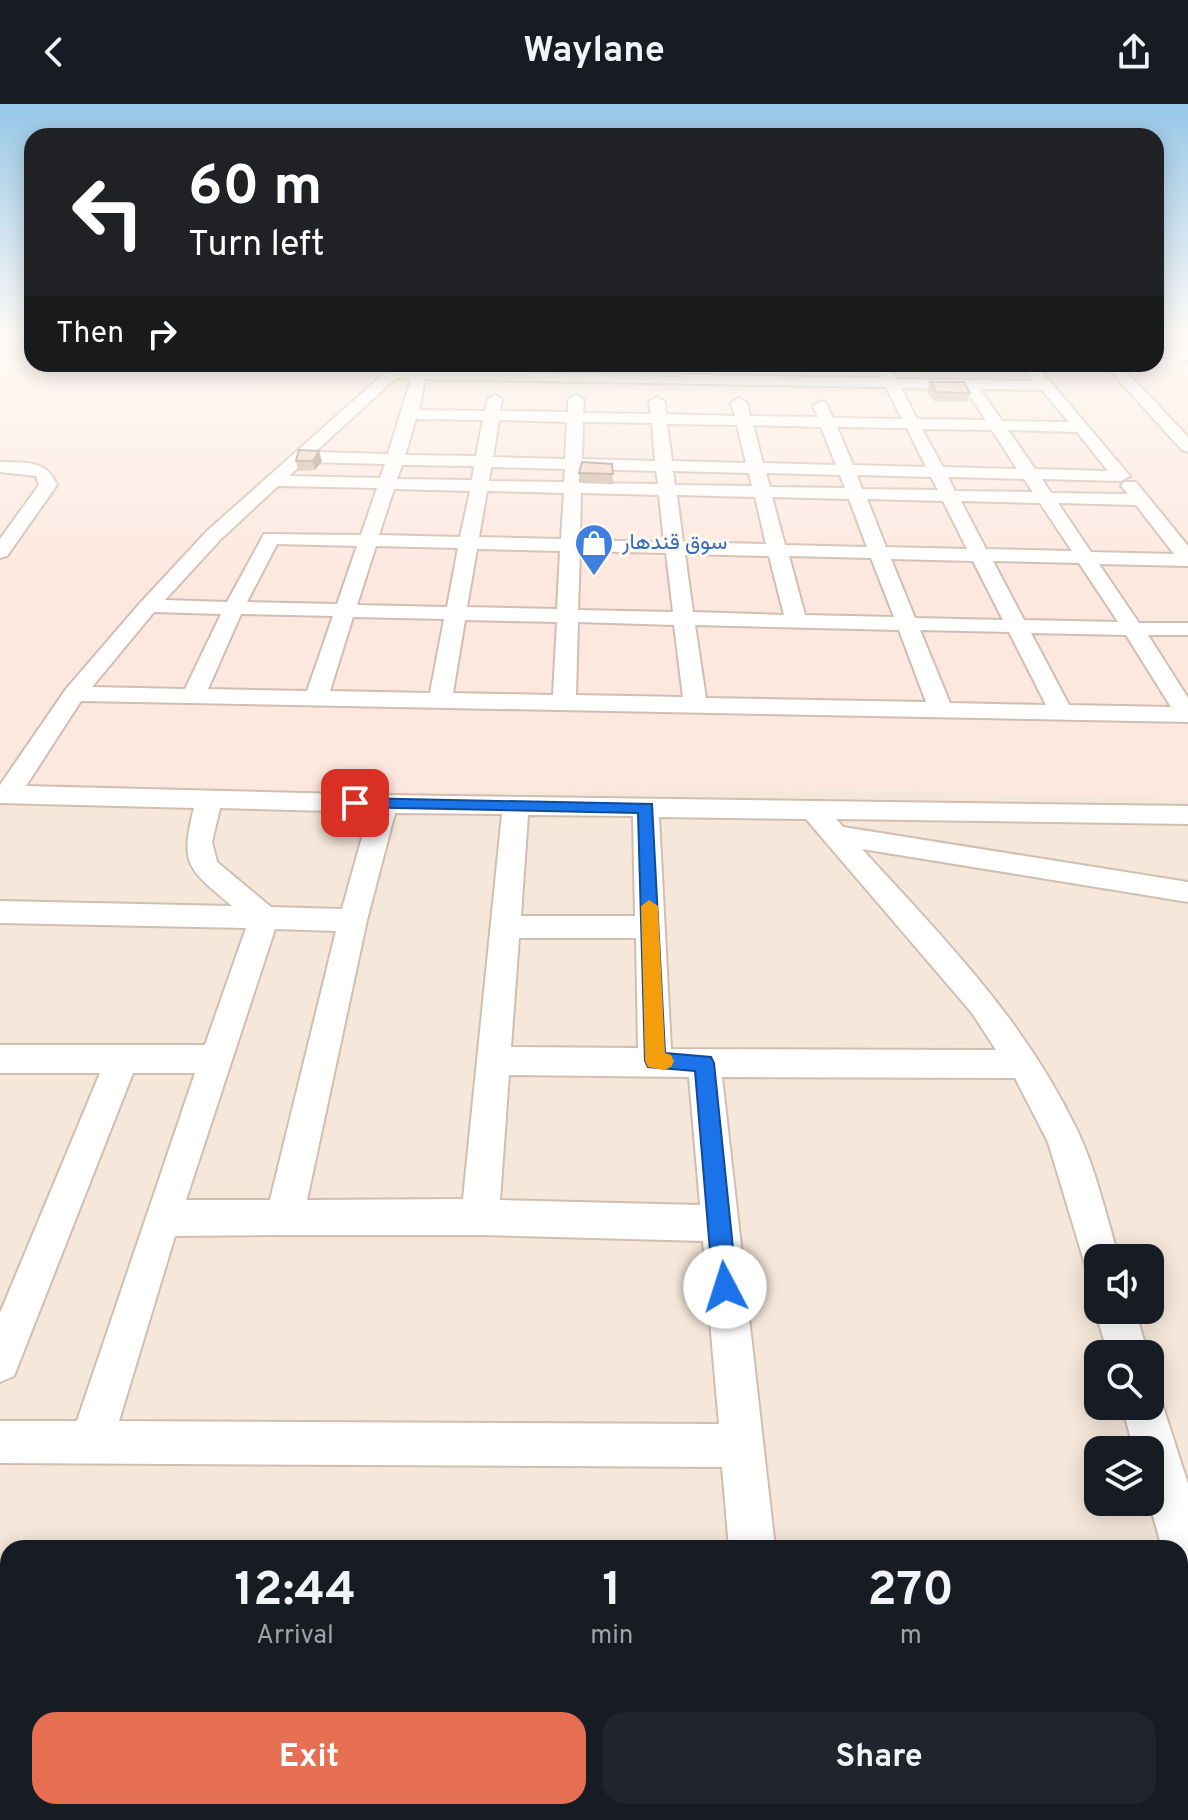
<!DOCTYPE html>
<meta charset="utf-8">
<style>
body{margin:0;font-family:Overpass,Vazirmatn,sans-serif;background:#20242c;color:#f1f3f6;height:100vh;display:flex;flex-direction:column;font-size:30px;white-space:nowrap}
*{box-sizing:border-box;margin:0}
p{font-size:26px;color:#9ea1a6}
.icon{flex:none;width:44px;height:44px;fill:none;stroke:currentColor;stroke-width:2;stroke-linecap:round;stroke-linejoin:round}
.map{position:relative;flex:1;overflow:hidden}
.side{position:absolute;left:0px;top:1436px;width:1188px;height:280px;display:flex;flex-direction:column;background:#171b24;border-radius:24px 24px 0 0;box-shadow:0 4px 20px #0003}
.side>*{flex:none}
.banner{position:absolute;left:24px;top:24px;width:1140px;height:244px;border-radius:24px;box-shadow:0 4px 20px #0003;background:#202124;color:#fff;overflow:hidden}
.buttons{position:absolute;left:1084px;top:1140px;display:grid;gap:16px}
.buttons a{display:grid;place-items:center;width:80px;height:80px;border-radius:16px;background:#171b24;box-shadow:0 4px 20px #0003;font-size:40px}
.pin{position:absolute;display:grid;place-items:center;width:68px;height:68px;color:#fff;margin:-34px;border-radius:16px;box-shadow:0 4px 12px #0006}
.me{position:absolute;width:88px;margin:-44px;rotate:355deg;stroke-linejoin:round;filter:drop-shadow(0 0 6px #0008)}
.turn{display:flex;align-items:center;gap:28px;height:168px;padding:0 32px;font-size:36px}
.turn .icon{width:104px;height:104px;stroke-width:2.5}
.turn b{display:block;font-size:56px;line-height:68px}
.then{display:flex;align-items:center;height:76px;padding:0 32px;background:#0003;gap:16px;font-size:30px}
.eta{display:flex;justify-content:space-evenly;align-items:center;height:136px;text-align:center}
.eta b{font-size:48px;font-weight:700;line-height:56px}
.primary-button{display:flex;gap:16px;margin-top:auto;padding:16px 32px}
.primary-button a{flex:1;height:92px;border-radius:24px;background:#e76f51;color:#fff;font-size:32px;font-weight:700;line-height:92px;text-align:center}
.primary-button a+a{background:#20242c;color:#f1f3f6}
header{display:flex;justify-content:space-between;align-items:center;height:104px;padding:0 32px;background:#171b24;font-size:36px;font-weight:700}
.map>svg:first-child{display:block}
</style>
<header><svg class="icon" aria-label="back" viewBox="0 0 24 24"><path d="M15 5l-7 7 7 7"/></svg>Waylane<svg class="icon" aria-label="share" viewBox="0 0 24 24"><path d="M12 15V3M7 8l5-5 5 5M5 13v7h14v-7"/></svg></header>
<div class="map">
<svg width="1188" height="1716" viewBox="0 0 1188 1716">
<rect width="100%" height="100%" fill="#fdf6ec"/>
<path fill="#f5e8da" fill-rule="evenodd" d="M0,232H32V260H1156V232H1188V1716H0ZM1098,1154H1150V1206H1098ZM1098,1250H1150V1302H1098ZM1098,1346H1150V1398H1098ZM8,1444H1180V1708H8Z"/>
<path fill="#fde8e0" d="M0,232H32V260H1156V232H1188V695L907,687L0,688Z"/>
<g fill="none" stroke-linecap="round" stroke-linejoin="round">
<g stroke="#d1beb0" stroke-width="4">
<path id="minor" d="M0,237H32V245H0Z
M1156,244L1188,248V256L1156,252Z
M395,260H410L405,266L882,274L876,263L878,260H888L896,275L1034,277L1020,260H1035L1130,372L1121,377L1042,375L1051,389L1128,390L1121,382L1124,378H1136L1188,442V462L1099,460L1139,519H1188V531H1148L1188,594V618L81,597L26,682L384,691L1188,702V720L836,715L843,723L1188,778V798L862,745C944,835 1024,915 1077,1026C1096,1065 1106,1112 1119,1154H1098V1172L1087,1167L1048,1038L1015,974L722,973L775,1444H729L722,1363L0,1359V1317H77L195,969H133L14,1272L0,1278V1209L100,969H0V941H205L246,824L0,819V797L232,802C189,765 179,762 194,704L0,699V681L66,585L141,498L207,427ZM396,274L411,275L388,350L315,348ZM425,275L886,283L902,315L833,314L826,299L821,297L813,302L818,313L750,312L747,299L739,294L731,299L735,312L666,310L665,298L657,293L649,298L651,310L583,309L584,296L576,291L568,296V308L500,307L502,295L495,291L488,295L485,307L419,306ZM901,284L965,285L986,316L917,315ZM980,285L1042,286L1069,318L1002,317ZM416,315L483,316L476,352L405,351ZM499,316L567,318L565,355L493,353ZM583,318L652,319L655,357L582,355ZM667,320L737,321L746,359L672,357ZM753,321L821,323L836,361L763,359ZM837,323L907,324L926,363L853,361ZM922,325L992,326L1017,365L943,363ZM1008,326L1077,328L1108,367L1035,365ZM304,358L385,360L380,374L289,372ZM402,361L474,362L472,376L397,375ZM491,363L565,365L564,378L489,377ZM582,365L656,367L658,380L581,379ZM673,367L749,369L752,382L675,381ZM766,369L840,371L845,384L770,383ZM857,371L931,373L938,386L862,385ZM948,373L1024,375L1033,388L955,387ZM278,382L377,384L361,431L264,430L227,498L165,496L221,435ZM394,385L470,387L460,433L379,431ZM487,387L564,389L561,435L479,433ZM581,389L659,391L664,438L580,436ZM677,391L755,393L766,440L683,438ZM772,393L849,395L867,443L785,441ZM867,395L943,397L967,445L886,443ZM961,397L1040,399L1072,447L986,445ZM1058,399L1136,401L1174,450L1091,448ZM277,440L357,442L337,500L247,498ZM376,442L458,444L447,503L357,501ZM477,445L560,447L557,505L467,503ZM580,447L666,449L673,508L578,506ZM685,450L769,452L784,511L693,508ZM789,452L871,454L894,513L805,511ZM891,455L973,457L1003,516L915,514ZM993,457L1079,459L1118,518L1024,516ZM154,508L221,510L185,585L92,583ZM241,510L333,512L307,587L208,585ZM353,513L444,515L430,589L330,587ZM465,516L557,518L553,591L453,589ZM578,518L674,521L683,593L576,591ZM695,521L899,526L926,598L706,594ZM920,526L1009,528L1046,601L950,599ZM1031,529L1126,531L1171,603L1069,601ZM220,704L369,708L342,805L271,803L217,758L212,738ZM395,709L502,710L463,1095L307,1096L367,816ZM528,711L633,712L635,812H521ZM659,713L806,715L972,909L996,946L671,945ZM275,825L336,827L270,1096H186ZM519,834H636L638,944L511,943ZM509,971L689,973L700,1101L500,1096ZM280,1131H480L703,1137L719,1320L119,1317L175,1132Z
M1104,260H1119L1188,333V348L1182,346Z
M0,358C25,359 46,355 57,381L7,452L0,454V435L39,381L36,372L0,368Z
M1098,1200V1206H1135L1148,1250H1108L1095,1206Z
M1150,1284L1158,1287L1188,1380V1478L1180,1475V1444H1162L1149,1398L1150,1346H1134L1122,1302H1150Z
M1180,1514H1188V1562H1180Z
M0,1526H8V1574H0Z
M925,1708H977L978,1716H926Z"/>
</g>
<use href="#minor" fill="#fff" fill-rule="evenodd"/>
</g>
<path fill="#d1b7a8" d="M930,278L970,289L967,298H935L927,287Z
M296,357H322L315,366L298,367Z
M612,360L613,380L579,379V369Z"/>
<path fill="#aa9588" d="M319,347L322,357L315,366L313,357Z"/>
<path fill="#f3d5c3" stroke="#aa9588" stroke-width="2" d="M930,278H964L970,289L937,288Z
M299,346L319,347L313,357H296Z
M582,358L612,360L613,370L579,369Z"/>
<linearGradient id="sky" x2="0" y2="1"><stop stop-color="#97c7e8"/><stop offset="0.49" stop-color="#fefbf6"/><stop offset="1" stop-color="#fefbf6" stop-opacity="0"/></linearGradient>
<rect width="1188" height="472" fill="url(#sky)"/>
<path fill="#1a73e8" stroke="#114b97" stroke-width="2" d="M355,694L652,700L665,949L711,953L714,959L737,1183L733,1192L725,1195L717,1192L713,1183L695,967L648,963L645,957L638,709L349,703V696Z"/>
<path fill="#f59e0b" d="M649,796L658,802L665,949L671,951L674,957L671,963L664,966L648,963L645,957L641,802Z"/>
<defs>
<g id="shop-pin" transform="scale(2)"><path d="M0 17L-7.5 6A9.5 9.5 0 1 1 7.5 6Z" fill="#3f7fe0" stroke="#fffaf3"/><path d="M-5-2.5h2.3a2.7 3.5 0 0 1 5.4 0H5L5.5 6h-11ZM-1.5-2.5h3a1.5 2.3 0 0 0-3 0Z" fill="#fff"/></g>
</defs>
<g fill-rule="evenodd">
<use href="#shop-pin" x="594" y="439"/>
</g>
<g text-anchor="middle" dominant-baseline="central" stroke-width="6" stroke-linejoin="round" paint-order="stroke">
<g font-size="22" fill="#366cbe" stroke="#fffaf3" text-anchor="start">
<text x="622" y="439">سوق قندهار</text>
</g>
</g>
</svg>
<div class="buttons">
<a><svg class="icon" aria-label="sound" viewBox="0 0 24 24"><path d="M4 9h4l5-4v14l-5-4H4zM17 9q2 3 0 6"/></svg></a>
<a><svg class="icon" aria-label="search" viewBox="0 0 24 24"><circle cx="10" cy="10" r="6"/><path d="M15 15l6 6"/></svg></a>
<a><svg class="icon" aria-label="layers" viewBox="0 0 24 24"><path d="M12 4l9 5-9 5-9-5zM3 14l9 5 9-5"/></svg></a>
</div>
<div class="pin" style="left:355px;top:699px;background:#d93025"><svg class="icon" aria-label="arrive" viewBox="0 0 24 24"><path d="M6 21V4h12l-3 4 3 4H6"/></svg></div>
<svg class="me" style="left:725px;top:1183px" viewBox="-20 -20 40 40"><circle r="19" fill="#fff"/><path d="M0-13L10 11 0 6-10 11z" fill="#1a73e8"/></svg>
<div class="banner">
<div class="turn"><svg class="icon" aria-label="left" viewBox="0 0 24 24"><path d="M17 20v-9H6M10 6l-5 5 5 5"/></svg><div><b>60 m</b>Turn left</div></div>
<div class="then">Then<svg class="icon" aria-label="right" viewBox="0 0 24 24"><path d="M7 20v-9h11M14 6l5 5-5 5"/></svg></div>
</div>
<section class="side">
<div class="eta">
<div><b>12:44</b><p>Arrival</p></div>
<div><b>1</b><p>min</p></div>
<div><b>270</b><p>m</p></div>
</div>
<div class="primary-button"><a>Exit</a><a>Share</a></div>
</section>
</div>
